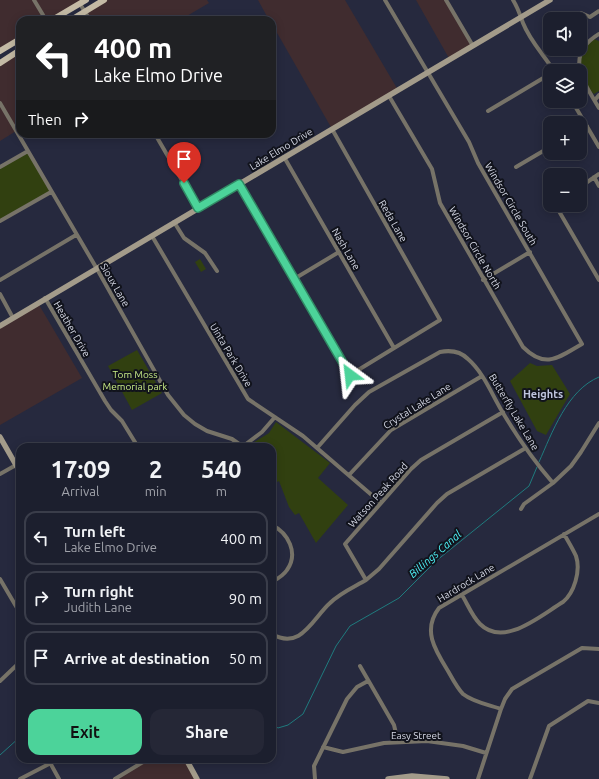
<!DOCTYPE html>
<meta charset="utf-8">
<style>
body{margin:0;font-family:Ubuntu,sans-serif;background:#252736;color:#f1f3f6;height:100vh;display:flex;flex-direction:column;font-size:15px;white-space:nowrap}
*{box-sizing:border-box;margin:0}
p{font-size:13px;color:#a0a2aa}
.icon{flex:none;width:22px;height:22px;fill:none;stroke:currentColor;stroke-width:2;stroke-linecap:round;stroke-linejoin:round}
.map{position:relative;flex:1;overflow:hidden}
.sheet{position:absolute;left:16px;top:443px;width:260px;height:320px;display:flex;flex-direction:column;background:#1c1f2e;border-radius:12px;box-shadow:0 2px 10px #0003,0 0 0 1px #3a3d4a}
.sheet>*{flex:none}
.top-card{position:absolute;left:16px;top:16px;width:260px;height:122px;border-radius:12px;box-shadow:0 2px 10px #0003,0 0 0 1px #3a3d4a;background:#202124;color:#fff;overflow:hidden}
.controls{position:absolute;left:543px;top:12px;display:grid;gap:8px}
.controls a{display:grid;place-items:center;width:44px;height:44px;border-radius:8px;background:#1c1f2e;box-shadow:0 2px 10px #0003,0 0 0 1px #3a3d4a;font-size:20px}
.pin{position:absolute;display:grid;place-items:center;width:34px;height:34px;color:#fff;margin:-41px -17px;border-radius:50% 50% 50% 0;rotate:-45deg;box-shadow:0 0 4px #0007}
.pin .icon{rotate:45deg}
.me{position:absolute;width:44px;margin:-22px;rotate:330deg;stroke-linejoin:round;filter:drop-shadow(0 0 3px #0008)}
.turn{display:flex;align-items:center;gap:14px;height:84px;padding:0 12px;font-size:18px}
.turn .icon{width:52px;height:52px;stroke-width:2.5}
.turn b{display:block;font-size:28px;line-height:34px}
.then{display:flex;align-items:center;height:38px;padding:0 12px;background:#0003;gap:8px;font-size:15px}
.eta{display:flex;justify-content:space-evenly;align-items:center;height:68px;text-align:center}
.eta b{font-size:24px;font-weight:600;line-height:28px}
.cta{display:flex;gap:8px;margin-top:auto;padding:8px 12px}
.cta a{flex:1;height:46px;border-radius:12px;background:#4cd39a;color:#111;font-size:16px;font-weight:600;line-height:46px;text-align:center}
.cta a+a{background:#252736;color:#f1f3f6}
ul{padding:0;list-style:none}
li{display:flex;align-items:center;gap:12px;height:54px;margin:0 8px 6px;padding:0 4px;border:2px solid #3a3d4a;border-radius:12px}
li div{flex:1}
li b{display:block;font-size:15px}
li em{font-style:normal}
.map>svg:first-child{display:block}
</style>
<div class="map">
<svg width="599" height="779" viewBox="0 0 599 779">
<rect width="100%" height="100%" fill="#26293e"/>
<path fill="#402c2f" d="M0,0H86L52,20H20V39L0,51Z
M104,0H207L209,3L180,20H71Z
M258,0H345L398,90L332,129L272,24V20H269Z
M416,0H446L473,46L450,60Z
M20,50V134L16,131L0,141V63Z
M38,303L82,378L0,425V325Z
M148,759H186L197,779H115Z"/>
<path fill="#314010" d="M594,39L599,41V91L594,94C577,79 575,53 594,39Z
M28,153L50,191L0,220V168Z
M200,259L206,269L201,272L195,262Z
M137,350L162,393L132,410L108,366Z
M530,363L537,366L552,365L570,394L546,435L537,431L510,381Z
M276,422L330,463L318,478L348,505L316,543L299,513L295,515L289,507L279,481L277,482L272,473V447H246L269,433Z"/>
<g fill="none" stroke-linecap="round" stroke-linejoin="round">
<path stroke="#1f7b7e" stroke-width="1" d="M539,462C552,433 567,390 599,377
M272,724L278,728L288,725L303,714L336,646L350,626L399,598L436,561L529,486L537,467
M0,755L20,737"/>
<path stroke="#777368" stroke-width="4" d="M34,0L46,20
M385,0L469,142L478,163L582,344C559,357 546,370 523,347L440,203L432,169L389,96
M446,0L473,46
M513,0C518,8 520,15 523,23C530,41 544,55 554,71
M80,4L90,20
M581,13L590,17L599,11
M599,34C564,55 583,81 599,108
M595,100L599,95
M572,101L599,147
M0,103L97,269L168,395L184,415L195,424L207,431L232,439L242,446
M488,111L550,74
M580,131L587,126
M155,134L198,208
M284,157L394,348
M0,167L28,151
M516,167L550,147
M594,177L599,186
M239,184L350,375L440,320L332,129
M580,187L599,174
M557,205L556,206L599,280
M0,221L51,192
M174,222L184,238L205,253L217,271
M152,236L248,399L303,436L381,503
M294,279L339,252
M0,280L76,235
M483,280L530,252
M0,294L13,318
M45,298L105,401L111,410L122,421L138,447
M242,447L262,432L275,417
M317,448L355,405L369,392L440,352C450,350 460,351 468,359C484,373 492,395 503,413C518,438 534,461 553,483
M0,474L16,465
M349,475L391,430L482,376
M521,509L524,504L553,483L571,466L581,452L599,423
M272,525C288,533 299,553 287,570C283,576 277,579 272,582
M0,579L20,613
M366,580L379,569L437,503L447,494L524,449
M462,595C468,605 472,616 480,624C504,648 541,615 563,602C574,593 581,571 576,556C573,549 568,541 564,534
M272,634C301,651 313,618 330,603C340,593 354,587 366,580L345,544L411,469L421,460L503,412
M360,666L394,725L398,742
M0,681L20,662
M501,709C489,705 473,702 463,694C457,688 452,678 448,671C435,650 422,630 439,608L599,514
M323,747L343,752L384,743L427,741L463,746L486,753
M48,759L59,779
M20,779L49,764
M115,779L148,759
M315,779L314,766L347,699L357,687L368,681
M478,779L501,709L505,699L512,689L582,648L599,649
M530,779L549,726L588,701L599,703"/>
<path stroke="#a39b8a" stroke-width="5.5" d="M0,326L550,0
M0,437L20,472
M186,759L197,779
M388,779L412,776L447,779"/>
<path stroke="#c4baa5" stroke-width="6" d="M52,20L86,0
M71,20L104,0
M0,51L20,39
M0,63L20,50"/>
</g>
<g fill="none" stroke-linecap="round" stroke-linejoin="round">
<g stroke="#318964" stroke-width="10">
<path id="route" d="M184,183L198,208L239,184L350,375"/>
</g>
<use href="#route" stroke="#4cd39a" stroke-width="7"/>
</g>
<g text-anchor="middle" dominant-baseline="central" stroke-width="4" stroke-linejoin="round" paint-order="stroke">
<g font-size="10" fill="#d6d9e6" stroke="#11131c">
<text transform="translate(281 149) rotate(-31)">Lake Elmo Drive</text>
<text transform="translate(511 204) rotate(60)">Windsor Circle South</text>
<text transform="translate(393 221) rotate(60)">Reda Lane</text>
<text transform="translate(475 248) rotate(60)">Windsor Circle North</text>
<text transform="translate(346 249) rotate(60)">Nash Lane</text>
<text transform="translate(115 285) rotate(60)">Sioux Lane</text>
<text transform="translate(72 329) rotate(60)">Heather Drive</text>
<text transform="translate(231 355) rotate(59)">Uinta Park Drive</text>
<text transform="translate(417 406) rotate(-32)">Crystal Lake Lane</text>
<text transform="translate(514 412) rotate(59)">Butterfly Lake Lane</text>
<text transform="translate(378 495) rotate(-48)">Watson Peak Road</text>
<text transform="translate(466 583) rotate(-31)">Hardrock Lane</text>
<text x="416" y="735">Easy Street</text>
</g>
<g font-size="10" fill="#c9ec87" stroke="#11131c">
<text x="135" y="374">Tom Moss<tspan x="135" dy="12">Memorial park</tspan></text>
</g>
<g font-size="11" font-weight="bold" fill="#bec3dd" stroke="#11131c">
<text x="543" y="394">Heights</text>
</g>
<g font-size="11" font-style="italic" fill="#4ff4f9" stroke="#11131c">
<text transform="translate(435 554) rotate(-41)">Billings Canal</text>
</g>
</g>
</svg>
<div class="controls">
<a><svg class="icon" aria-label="sound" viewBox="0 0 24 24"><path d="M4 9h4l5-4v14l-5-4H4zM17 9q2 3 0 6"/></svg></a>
<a><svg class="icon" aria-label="layers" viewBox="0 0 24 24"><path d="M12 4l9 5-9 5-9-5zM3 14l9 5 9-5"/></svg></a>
<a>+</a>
<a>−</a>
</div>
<div class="pin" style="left:184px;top:183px;background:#d93025"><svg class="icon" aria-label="arrive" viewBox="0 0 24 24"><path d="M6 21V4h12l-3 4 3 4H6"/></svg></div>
<svg class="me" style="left:350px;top:375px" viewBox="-20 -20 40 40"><path d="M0-17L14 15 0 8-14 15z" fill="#4cd39a" stroke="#fff" stroke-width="4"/></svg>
<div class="top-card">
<div class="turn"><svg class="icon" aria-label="left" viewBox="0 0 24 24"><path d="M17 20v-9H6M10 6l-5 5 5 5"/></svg><div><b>400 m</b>Lake Elmo Drive</div></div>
<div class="then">Then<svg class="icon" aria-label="right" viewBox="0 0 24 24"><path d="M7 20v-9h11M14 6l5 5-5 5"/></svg></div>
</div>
<section class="sheet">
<div class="eta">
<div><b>17:09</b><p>Arrival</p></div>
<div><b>2</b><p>min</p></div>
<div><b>540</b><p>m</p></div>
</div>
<ul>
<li><svg class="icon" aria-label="left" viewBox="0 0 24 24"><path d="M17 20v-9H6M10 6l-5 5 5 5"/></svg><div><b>Turn left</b><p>Lake Elmo Drive</p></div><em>400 m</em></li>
<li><svg class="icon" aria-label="right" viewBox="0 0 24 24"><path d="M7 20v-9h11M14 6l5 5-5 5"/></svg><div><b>Turn right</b><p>Judith Lane</p></div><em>90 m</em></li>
<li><svg class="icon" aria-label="arrive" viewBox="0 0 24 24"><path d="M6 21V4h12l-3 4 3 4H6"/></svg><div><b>Arrive at destination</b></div><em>50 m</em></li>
</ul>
<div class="cta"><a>Exit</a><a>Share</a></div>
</section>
</div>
